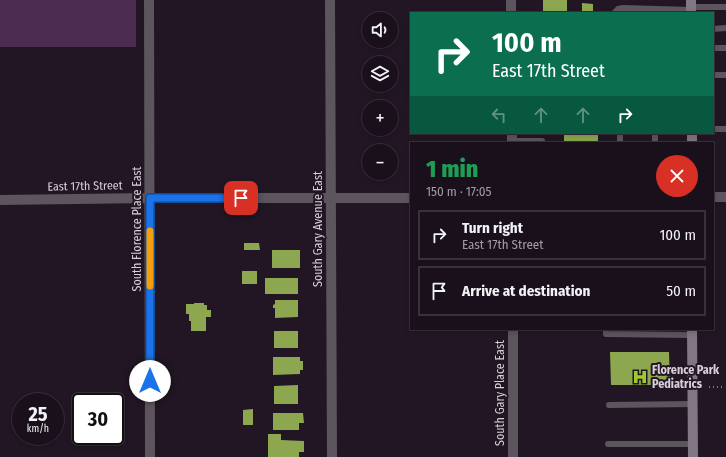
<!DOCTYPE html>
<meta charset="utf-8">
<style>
body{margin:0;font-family:"Fira Sans Condensed",sans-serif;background:#231924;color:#f1f3f6;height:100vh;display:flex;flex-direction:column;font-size:15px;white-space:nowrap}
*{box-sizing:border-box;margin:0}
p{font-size:13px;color:#9f9da3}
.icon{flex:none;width:22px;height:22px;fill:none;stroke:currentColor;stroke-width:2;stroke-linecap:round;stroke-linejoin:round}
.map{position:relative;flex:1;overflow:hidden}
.sheet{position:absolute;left:410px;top:142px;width:304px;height:188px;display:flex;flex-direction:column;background:#1a101b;border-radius:0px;box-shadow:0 2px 6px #0003,0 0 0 1px #38303a}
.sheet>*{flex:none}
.top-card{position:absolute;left:410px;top:12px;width:304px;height:122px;border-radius:0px;box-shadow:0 2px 6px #0003,0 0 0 1px #38303a;background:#0b6e4f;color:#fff;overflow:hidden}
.buttons{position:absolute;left:362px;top:12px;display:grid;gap:8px}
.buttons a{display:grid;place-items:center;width:36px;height:36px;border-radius:50%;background:#1a101b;box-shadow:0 2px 6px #0003,0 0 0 1px #38303a;font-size:20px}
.speed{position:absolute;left:12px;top:393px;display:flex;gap:8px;font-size:20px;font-weight:700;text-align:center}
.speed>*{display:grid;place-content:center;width:52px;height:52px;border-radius:50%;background:#1a101b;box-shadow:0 2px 6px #0003,0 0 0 1px #38303a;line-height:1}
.speed small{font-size:10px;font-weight:400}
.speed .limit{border:2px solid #111;border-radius:6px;background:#fff;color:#111}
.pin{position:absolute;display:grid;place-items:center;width:34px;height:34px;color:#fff;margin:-17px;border-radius:8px;box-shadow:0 2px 6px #0006}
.me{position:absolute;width:44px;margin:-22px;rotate:0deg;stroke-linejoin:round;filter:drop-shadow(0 0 3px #0008)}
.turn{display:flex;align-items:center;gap:14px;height:84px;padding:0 16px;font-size:18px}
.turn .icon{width:52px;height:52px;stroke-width:2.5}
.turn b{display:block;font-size:28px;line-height:34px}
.lanes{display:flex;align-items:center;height:38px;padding:0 16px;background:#0003;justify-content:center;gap:20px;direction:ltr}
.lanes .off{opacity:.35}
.round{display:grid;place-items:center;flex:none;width:42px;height:42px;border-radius:21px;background:#231924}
.overview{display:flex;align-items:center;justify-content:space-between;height:68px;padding:0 16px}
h1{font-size:24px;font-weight:800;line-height:30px;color:#1e9e55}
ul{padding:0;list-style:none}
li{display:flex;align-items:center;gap:12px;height:50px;margin:0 8px 6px;padding:0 8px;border:2px solid #38303a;border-radius:0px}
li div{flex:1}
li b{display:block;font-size:15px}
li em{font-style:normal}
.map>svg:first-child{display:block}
</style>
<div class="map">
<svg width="726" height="457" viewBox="0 0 726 457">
<rect width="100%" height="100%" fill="#221624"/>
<path fill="#4c2c51" d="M0,0H136V47H0Z"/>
<path fill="#8ca750" d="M543,0H567V11H543Z
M582,3L593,4V13H582Z
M564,133H598V143H564Z
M244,243H259L260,250H244Z
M272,250H300V268H272Z
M242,271H257V284H242Z
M265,278H298V294H265Z
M275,300H298V317L275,318V308H273V305L275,304Z
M194,303H204V305H207V310H211V317H206V331H191V321H189V314H186V304H194Z
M274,331H298V348H274Z
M610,352H669L670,385H611Z
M273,357H300V361H303V370H300V374L273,375Z
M298,385V404H274V386Z
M253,409V425H243V410Z
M273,413H303L304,423H299V430H273Z
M268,434H281V440L304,441V452H299V457H268Z"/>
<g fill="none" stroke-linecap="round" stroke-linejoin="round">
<path stroke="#7f7480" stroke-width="2" stroke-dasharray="1 3" stroke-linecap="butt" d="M672,387H677
M709,387H724"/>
<path stroke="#5c555d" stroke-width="6" d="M691,7H726
M614,13L618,9L623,8L691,10
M713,29L726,28
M713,48H726
M713,75H726
M713,129H726
M620,133V143
M655,133V143
M512,141H542V143
M606,329V334L692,335
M609,405L693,404
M608,444H693"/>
<path stroke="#5c555d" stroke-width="10" d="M149,0L150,457
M330,0L332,457
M511,13V0
M512,133V143
M713,197H726
M0,200L150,198H411
M513,329V457"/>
<path stroke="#817683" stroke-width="10" d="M691,0V13
M692,133V143
M692,329L693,457"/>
</g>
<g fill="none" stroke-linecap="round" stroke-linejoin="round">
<g stroke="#114b97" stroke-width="10">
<path id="route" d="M150,381V198H241"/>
</g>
<use href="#route" stroke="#1a73e8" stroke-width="7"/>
<path stroke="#f59e0b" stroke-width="7" d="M150,231V286"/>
</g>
<defs>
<g id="hospital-bare" transform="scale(1.2)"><path d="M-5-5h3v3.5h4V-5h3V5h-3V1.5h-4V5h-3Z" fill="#a1c92a" stroke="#221624" stroke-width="2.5" paint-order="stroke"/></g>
</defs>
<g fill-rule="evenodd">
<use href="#hospital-bare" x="640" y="377"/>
</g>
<g text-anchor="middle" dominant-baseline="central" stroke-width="4" stroke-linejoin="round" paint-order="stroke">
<g font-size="12" fill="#d8cfd9" stroke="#221624">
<text transform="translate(85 186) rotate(-1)">East 17th Street</text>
<text transform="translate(137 229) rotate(-90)">South Florence Place East</text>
<text transform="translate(318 229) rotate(-90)">South Gary Avenue East</text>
<text transform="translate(500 393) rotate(-90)">South Gary Place East</text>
</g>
<g font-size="12" font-weight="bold" fill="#d8cfd9" stroke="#221624" text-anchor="start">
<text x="652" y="370">Florence Park<tspan x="652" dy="14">Pediatrics</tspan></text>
</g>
</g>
</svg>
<div class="buttons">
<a><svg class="icon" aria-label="sound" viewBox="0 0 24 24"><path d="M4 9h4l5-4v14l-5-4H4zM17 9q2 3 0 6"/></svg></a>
<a><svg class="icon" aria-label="layers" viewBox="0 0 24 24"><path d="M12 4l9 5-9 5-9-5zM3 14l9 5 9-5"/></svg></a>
<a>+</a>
<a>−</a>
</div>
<div class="speed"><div>25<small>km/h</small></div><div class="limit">30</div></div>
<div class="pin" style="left:241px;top:198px;background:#d93025"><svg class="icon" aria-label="arrive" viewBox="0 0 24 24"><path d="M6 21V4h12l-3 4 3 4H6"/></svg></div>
<svg class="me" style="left:150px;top:381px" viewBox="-20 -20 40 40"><circle r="19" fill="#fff"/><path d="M0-13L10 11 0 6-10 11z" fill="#1a73e8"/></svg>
<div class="top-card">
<div class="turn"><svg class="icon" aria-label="right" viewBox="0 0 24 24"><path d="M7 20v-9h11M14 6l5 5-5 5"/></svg><div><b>100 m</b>East 17th Street</div></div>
<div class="lanes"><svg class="icon off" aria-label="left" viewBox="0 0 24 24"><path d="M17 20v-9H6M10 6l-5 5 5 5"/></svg><svg class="icon off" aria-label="ahead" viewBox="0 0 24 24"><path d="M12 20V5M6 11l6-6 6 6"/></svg><svg class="icon off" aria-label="ahead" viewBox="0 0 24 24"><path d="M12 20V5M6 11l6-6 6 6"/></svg><svg class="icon" aria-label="right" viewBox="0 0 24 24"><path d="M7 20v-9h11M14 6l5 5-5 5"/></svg></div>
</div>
<section class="sheet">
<div class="overview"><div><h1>1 min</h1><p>150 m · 17:05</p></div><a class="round" style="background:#d93025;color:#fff"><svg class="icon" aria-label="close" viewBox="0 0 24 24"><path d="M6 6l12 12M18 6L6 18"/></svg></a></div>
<ul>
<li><svg class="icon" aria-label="right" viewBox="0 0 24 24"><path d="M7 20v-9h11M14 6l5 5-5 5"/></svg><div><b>Turn right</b><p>East 17th Street</p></div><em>100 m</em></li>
<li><svg class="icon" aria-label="arrive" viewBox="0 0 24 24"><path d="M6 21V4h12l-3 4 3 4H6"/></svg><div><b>Arrive at destination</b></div><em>50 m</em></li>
</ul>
</section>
</div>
